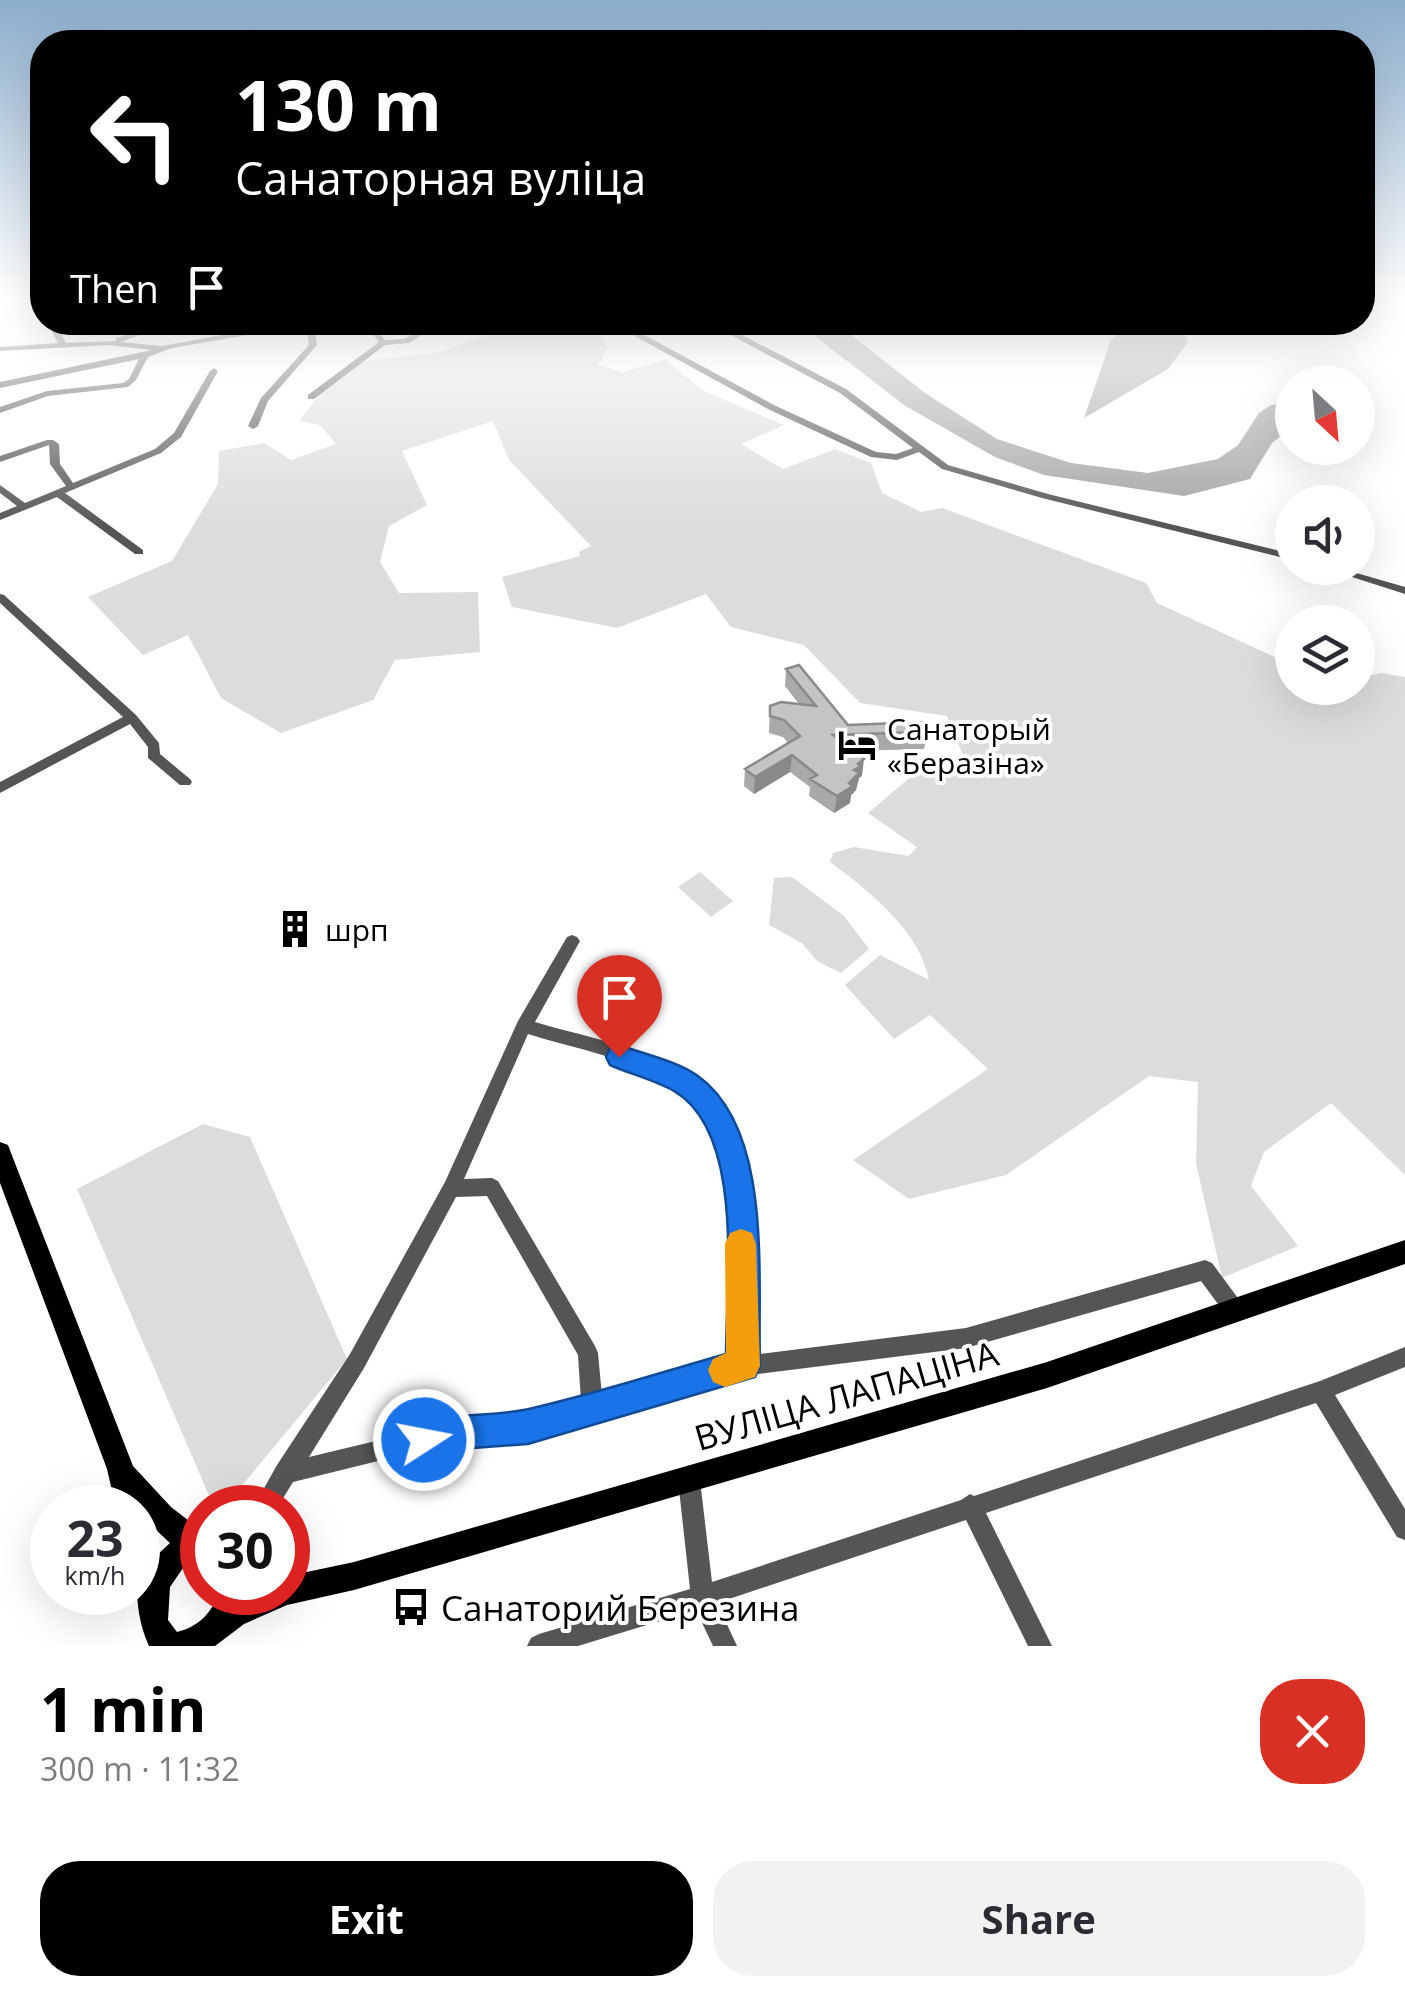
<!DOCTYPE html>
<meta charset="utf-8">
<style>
body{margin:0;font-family:"Open Sans",sans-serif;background:#f2f2f3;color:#2b2b33;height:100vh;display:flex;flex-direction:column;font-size:38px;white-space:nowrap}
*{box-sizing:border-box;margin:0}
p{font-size:32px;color:#7c7c81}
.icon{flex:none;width:55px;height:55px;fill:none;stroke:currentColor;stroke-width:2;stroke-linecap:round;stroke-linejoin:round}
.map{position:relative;height:1646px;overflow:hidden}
.side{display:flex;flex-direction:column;background:#fff;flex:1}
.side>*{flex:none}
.hud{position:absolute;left:30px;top:30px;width:1345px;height:305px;border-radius:40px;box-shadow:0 10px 40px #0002;background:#000;color:#fff;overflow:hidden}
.needle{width:65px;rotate:154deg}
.tools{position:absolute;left:1275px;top:365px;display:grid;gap:20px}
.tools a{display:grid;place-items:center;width:100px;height:100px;border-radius:50%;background:#fff;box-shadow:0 10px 40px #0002;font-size:50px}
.speed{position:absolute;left:30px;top:1485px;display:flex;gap:20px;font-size:50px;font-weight:700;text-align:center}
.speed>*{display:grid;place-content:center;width:130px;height:130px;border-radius:50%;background:#fff;box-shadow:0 10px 40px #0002;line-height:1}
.speed small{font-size:25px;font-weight:400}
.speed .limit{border:15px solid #d22;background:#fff;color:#111}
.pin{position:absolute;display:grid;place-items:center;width:85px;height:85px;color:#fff;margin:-102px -42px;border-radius:50% 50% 50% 0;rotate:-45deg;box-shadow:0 0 10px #0007}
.pin .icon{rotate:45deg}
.me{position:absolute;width:110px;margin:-55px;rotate:79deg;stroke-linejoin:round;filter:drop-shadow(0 0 8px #0008)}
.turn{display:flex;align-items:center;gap:35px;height:210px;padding:0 40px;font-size:45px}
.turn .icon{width:130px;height:130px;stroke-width:2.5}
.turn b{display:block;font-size:70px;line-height:85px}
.then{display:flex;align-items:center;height:95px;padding:0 40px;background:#0003;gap:20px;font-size:38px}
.round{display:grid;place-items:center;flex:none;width:105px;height:105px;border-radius:40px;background:#f2f2f3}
.overview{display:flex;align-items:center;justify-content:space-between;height:170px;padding:0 40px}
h1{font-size:60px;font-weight:700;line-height:75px;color:#000}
.cta{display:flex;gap:20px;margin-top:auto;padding:20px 40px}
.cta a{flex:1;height:115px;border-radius:40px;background:#000;color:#fff;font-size:40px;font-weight:700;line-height:115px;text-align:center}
.cta a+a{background:#f2f2f3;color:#2b2b33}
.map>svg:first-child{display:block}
</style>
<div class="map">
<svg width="1405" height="1646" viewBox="0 0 1405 1646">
<rect width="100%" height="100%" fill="#fff"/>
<path fill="#dcdcdc" d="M486,323H585L598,331L608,348L598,365L623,372L665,360L704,391L784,425L741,444L783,469L835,449L871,463L882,493L921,512L942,508L1146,583L1157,603L1292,665V688H1358V678L1381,673L1405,677V1175L1331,1103L1264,1152L1251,1186L1298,1246L1222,1278L1196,1163L1198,1082L1149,1076L1006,1175L909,1199L853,1160L988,1069L930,1015L894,1039L845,985L880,955L929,980C920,931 868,890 830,862L833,853L854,847L909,856L917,847L868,813L913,775L964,758L947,716L860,703L804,645L731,627L706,594L617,628L512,607L502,577L580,556L579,552L591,546L509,460L493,421L402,451L427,505L389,526L380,562L399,593L478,592L480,652L395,660L373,700L281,733L221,698L188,635L143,655L88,597L172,561L218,484L219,451L264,443L291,460L336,444L320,425L299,421L327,385L364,361L436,353L490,334Z
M700,872L733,901L711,917L678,887Z
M792,877L844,916L869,949L841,973L817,961L802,943L769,925L774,878Z
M203,1124L250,1137L347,1359L224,1507H214L77,1189Z"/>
<path fill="#a3a3a3" d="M798,323H836L925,393L997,439L1071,463L1148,473L1218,459L1238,445L1259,413L1271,405L1292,401V427L1272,443L1250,479L1184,496L1044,475L995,457L904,405Z
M1131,323H1181L1188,342L1168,369L1084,418L1111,340Z"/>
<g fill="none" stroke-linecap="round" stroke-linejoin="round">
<path fill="#555" fill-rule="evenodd" d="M35,298H42V307H39Z
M47,322H55L66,343L116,341V338L130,334L125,322H133L139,335L121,342L162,346L292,322H314L317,345L268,401L258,426L253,429L248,426L261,398L309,345L306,325L172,348L148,357L136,380L128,387L48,396L0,413V407L47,391L123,383L129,379L139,359L0,388V382L152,350L109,345L0,351V347L58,343Z
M364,322H372L385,340L404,339L424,327L431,329L409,343L385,345L314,399H308V395L379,342Z
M609,322H620L776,406L876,452L896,454L913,448L840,393L706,322H717L846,389L948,465L1048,494L1292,554V560L1042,498L942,469L919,452L897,460L871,457L770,410Z
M214,368L218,371L181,437L161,453L65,493L143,550V554H135L57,497L0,520V513L17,506L0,493V485L25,503L66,486L50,464L49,445L0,462V456L47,440H53L59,444L60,464L73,483L155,449L174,433L210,371Z
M1324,568H1339L1405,587V594Z
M0,594L4,595L136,715L159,743L160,754L190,779L192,782L190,785H180L148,758V747L130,724L0,793V782L123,717L0,603Z
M572,935L577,937L580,941L535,1022C585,1037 642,1046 687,1075C767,1126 753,1272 753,1355L966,1328L1205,1260L1212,1263L1243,1305L1246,1312L1243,1319L1236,1322L1229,1319L1201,1281L966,1348L743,1376L528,1437L459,1441L293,1482L277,1508H253L277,1465L350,1354L445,1182L518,1021L567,937ZM528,1034C576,1049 630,1058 673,1085C752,1133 734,1280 733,1359L602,1396L598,1353L595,1346L498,1181L492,1178L464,1179ZM487,1196L578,1355L581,1401L528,1417L459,1421L309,1457L364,1368L456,1197Z
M1405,1347V1367L1335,1395L1405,1509V1540L1397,1537L1316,1403L986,1513L1052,1646H1028L966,1520L717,1603L737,1646H713L696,1610L578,1646H527L531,1638L539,1634L690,1589L678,1480L681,1472L689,1469L697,1472L700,1480L712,1582L961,1500L970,1494L974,1496L1320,1381Z"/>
<path fill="#000" fill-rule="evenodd" d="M0,1142L8,1145L11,1153L133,1466L171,1507L202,1531V1563L183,1568L170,1587L168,1620L177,1632C200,1626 211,1613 220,1592H288V1576L354,1562L1047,1362L1405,1240V1264L1047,1388L354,1590L287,1605L244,1624L215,1646H149C131,1607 138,1568 138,1525L148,1529L156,1556L170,1543L141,1516L138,1519V1508H116L107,1469L0,1183Z"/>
</g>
<path fill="#a9a9a9" d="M786,669L848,725L928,732L924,749L854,751L862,776L859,778L856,790L851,795L850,803L834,813L809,796L810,787L790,772L754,794L744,786L745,769L788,743L783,737L769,733L770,706L799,704L785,686Z"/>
<path fill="#898989" d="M792,755L790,772L754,794L755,777Z
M864,759L862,776L859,778L856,790L851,795L850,803L834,813L837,796L849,783L858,764Z"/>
<path fill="#c4c4c4" stroke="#898989" stroke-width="2.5" d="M799,665L848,725L925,722L928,732L833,735L864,759L858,764L861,766L854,770L859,773L849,783L853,786L837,796L810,779L817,775L792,755L755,777L745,769L800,736L784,720L770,716V706L781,702L816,706L786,669Z"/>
<linearGradient id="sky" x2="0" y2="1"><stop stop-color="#8cadcc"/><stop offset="0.56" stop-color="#fff"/><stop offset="1" stop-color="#fff" stop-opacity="0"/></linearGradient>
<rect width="1405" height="528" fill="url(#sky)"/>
<path fill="#1a73e8" stroke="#114b97" stroke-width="2.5" d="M619,1045C644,1054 677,1061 698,1076C774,1131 757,1280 760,1366L755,1377L528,1444L459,1449L424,1457L412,1452L407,1440L412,1427C452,1411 493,1418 533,1408C598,1393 662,1372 726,1354C726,1282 745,1133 674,1091C655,1080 630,1074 610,1065L606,1057L610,1048Z"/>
<path fill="#f59e0b" d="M741,1229L752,1233L756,1244L760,1366L755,1377L725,1387L713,1382L708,1370L713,1359L726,1353L725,1244L730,1233Z"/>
<defs>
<g id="hotel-bare" transform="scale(3)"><path d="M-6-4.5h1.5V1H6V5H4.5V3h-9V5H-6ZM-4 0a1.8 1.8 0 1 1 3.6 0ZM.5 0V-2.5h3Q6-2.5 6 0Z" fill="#000" stroke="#fff" stroke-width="2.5" paint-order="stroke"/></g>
<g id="building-bare" transform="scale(3)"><path d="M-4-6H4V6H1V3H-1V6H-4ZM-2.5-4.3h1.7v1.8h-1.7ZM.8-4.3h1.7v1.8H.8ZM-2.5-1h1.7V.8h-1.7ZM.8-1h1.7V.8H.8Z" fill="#000" stroke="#fff" stroke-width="2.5" paint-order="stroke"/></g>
<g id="bus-bare" transform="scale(3)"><path d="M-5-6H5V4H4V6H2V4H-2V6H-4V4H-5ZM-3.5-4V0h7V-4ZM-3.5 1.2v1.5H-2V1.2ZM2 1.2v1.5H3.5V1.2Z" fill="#000" stroke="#fff" stroke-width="2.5" paint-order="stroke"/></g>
</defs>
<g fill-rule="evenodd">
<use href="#hotel-bare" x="857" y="745"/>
<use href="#building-bare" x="295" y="929"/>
<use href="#bus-bare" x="411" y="1607"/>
</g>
<g text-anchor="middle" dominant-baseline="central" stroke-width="8" stroke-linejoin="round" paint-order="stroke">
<g font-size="30" fill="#000" stroke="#fff" text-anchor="start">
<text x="887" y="728">Санаторый<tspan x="887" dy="34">«Беразіна»</tspan></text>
<text x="325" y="929">шрп</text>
</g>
<g font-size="35" fill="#000" stroke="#fff">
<text transform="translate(846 1395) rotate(-16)">ВУЛІЦА ЛАПАЦІНА</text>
</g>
<g font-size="35" fill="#000" stroke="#fff" text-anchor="start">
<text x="441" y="1607">Санаторий Березина</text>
</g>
</g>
</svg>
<div class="tools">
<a><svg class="needle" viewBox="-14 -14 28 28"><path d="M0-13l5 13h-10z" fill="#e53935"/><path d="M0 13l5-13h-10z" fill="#7c7c81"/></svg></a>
<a><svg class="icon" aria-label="sound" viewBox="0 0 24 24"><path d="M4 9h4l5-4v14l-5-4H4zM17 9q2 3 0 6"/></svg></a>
<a><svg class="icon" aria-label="layers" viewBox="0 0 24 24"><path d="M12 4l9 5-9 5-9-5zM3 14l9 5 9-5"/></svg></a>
</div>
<div class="speed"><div>23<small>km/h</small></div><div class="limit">30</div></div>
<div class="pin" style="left:619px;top:1057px;background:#d93025"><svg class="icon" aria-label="arrive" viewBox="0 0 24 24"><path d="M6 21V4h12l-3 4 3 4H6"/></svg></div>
<svg class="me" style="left:424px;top:1440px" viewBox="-20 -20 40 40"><circle r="17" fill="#1a73e8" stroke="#fff" stroke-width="3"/><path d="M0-11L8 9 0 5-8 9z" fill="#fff"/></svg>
<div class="hud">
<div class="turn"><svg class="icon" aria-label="left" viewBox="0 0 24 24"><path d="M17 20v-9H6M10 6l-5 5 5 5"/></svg><div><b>130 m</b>Санаторная вуліца</div></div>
<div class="then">Then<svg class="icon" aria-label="arrive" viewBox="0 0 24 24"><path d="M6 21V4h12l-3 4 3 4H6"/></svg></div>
</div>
</div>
<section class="side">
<div class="overview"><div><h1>1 min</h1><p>300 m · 11:32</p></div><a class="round" style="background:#d93025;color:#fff"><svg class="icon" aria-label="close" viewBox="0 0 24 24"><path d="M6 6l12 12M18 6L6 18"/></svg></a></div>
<div class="cta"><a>Exit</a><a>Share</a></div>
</section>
